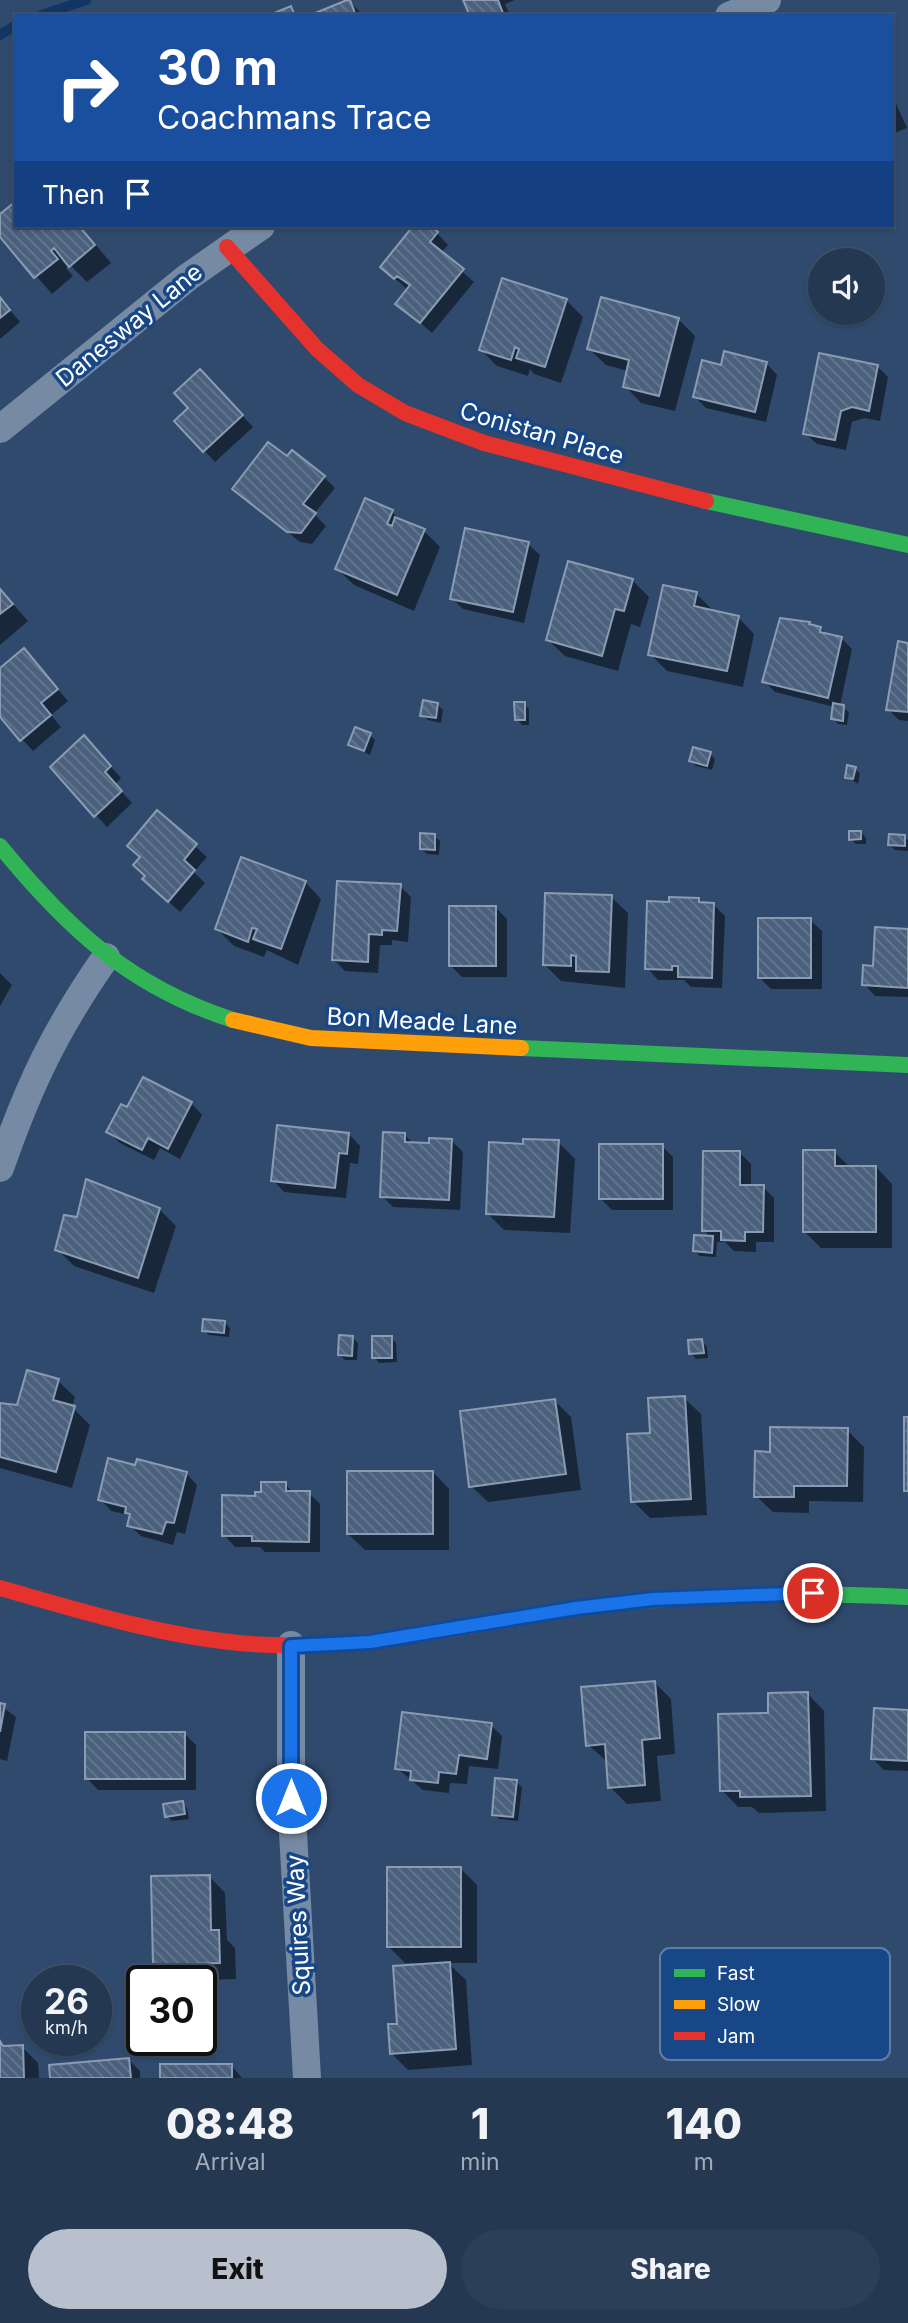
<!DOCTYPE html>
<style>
body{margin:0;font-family:Inter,sans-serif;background:#2c3f59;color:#f1f3f6;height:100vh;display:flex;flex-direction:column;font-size:26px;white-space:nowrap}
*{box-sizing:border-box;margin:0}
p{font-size:23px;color:#a3acb8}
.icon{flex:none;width:38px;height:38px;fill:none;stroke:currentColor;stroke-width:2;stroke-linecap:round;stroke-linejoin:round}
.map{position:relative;height:2078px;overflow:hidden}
.panel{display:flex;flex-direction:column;background:#243852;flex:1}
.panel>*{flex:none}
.top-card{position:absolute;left:14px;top:14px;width:880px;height:214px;border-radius:0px;box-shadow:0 2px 5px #0004,0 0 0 2px #415269;background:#1a4fa0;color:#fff;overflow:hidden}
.tools{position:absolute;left:808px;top:248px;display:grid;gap:14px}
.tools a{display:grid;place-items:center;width:77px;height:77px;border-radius:50%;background:#243852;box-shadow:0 2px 5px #0004,0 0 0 2px #415269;font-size:35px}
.speed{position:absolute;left:21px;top:1965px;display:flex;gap:14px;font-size:35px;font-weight:700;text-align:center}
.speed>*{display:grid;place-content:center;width:91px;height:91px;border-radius:50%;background:#243852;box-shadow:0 2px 5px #0004,0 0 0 2px #415269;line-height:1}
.speed small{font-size:18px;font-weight:400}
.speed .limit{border:4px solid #111;border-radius:10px;background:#fff;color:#111}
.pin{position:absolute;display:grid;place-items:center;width:60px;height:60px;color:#fff;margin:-30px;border:4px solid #fff;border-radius:50%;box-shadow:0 2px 7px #0007}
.me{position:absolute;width:77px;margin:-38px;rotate:0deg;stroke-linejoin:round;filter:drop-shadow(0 0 5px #0008)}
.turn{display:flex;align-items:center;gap:24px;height:147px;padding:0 28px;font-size:32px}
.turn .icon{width:91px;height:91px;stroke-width:2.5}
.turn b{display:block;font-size:49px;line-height:60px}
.then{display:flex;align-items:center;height:66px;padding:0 28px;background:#0003;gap:14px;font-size:26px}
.eta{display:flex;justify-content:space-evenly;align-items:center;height:119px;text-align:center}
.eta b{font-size:42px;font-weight:800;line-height:49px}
.button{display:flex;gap:14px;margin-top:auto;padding:14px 28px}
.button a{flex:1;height:80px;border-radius:42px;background:#b7c0cc;color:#111;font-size:28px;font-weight:800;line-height:80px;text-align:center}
.button a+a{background:#2c3f59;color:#f1f3f6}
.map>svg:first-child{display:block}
</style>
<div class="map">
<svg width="908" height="2078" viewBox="0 0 908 2078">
<defs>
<pattern id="building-back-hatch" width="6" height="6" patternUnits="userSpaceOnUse" patternTransform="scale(1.75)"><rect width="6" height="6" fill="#4a607d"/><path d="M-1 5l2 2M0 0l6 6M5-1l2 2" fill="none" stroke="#657890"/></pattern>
</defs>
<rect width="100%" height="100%" fill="#304a6e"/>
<path fill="#0007" d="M465,0H515L505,4L510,16H472Z
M349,1L364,16H313Z
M892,95L907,128L892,134Z
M0,216L16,226H80L111,263L87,282L70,265L66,268L73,276L52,294L0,234Z
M416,226H428L437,233L448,245L441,253L474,282L432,333L398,303L408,290L382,267Z
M0,298L20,322L0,339Z
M566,300L583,317L561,383L534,374L530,369L528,376L497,366L481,350Z
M678,319L695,336L675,411L641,403L625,386L628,371L606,365L589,349Z
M766,363L777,375L766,422L706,408L695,397L722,367Z
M877,366L888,377L880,421L864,418L852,422L846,450L817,444L805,433Z
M211,382L253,427L215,462L176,421Z
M287,459L324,477L335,488L314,514L326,526L312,544L300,542L234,489Z
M392,512L403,522L424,531L440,547L414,611L354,585L337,569Z
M528,544L540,555L524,623L463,609L452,598Z
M632,580L649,597L640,627L631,624L618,671L565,656L548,640Z
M0,589L28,621L0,645Z
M696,594L713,610L738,617L754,634L743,687L667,671L650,654Z
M821,628L827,635L841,638L852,649L840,706L849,712L847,725L838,724L833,718L834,707L775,692L764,681Z
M908,645V721L899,720L888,709Z
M35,662L68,701L51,715L61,727L33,751L0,715V670Z
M524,704L529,709V725H522L517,719Z
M438,705L443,710L441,723L428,720L422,715Z
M370,735L375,740L370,755L350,745Z
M95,749L121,778L115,784L132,803L107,827L52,767Z
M710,754L715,759L712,770L696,766L691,761Z
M855,768L860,774L858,784L847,777Z
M158,813L207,857L194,872L205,883L180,912L156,890L147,877L141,858Z
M861,832L866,838V844H856L851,839Z
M434,836L440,841L439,855L427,854L421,849Z
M904,837L908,840V851L895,850L890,845Z
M305,882L321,899L298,965L267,950L264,957L234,946L217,929Z
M400,886L411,897L408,942L392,940V945H380L378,973L345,971L334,960Z
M611,897L628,913L625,988L561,981L544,964Z
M698,900L702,904H713L725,916L722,988L691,987L684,980H658L647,968L670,904Z
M496,908L507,919V977H462L451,966Z
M810,920L822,931V989H771L760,978Z
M908,931V997L875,996L864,984Z
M0,973L12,985L0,1006Z
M191,1103L202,1115L180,1159L160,1148L154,1160L120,1143L108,1132Z
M349,1134L360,1146L358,1164L350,1163L346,1198L284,1192L273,1180Z
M404,1134L414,1144L452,1141L463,1152L460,1210L393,1207L382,1196Z
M558,1142L575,1159L570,1233L504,1230L487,1213L525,1146Z
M662,1146L673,1157V1210H612L601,1199Z
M834,1152L850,1167H876L892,1184V1248H821L804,1231Z
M740,1153L751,1164V1187H763L774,1198V1242H756V1252L734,1251L725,1242H717L716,1257L700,1256L695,1251L711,1238L704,1230Z
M159,1209L176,1226L154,1293L74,1266L57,1249L78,1219Z
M225,1323L230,1328L229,1337L209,1335L204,1330Z
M352,1337L358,1343L357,1360H345L339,1355Z
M391,1337L396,1343L397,1362L379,1363L374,1357Z
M702,1341L707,1347L708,1358L696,1359L691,1353Z
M58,1381L75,1397L72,1407L90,1425L72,1488L0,1468V1404L18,1407Z
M684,1398L701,1414L707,1515L650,1518L633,1501L652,1434Z
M555,1401L571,1417L581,1490L488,1502L471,1486Z
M847,1430L864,1447L863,1502L809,1501V1513L773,1512L756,1496L772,1453Z
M137,1467L186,1473L197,1485L185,1534L177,1532L173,1545L141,1536L129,1525V1515L111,1511L100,1499Z
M433,1472L449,1489V1550H365L348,1534Z
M285,1484L294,1493H309L320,1504V1552H265L260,1547H235L224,1535L256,1498Z
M654,1682L671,1699L675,1754L657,1756L661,1801L627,1804L610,1787L608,1762L588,1745Z
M808,1694L824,1711L826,1811L759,1813L752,1807H738L722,1790L770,1714Z
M0,1705L16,1717L7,1761L0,1759Z
M908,1712V1771L884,1770L873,1759Z
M491,1725L502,1736L498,1769L469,1766L467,1784L450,1783L449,1793L423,1790L397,1768Z
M185,1734L196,1745V1790H98L87,1778Z
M516,1782L522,1787L518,1821L499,1819L494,1814Z
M182,1803L187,1808L189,1819L172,1821L167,1816Z
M461,1869L477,1885V1963H448L466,1980L472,2065L408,2070L392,2054L417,1963H405L388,1946Z
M209,1876L225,1893L227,1940L235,1948L236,1979L172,1981L155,1964Z
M0,2042L7,2048L22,2047L38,2063L39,2078H0Z
M128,2059L140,2071V2078H52Z
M231,2065L242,2078H161Z"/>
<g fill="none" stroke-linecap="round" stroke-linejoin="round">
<path stroke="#123565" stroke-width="10" d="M39,16L86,0
M0,35L16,25"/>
</g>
<path fill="url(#building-back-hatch)" stroke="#8b9bb1" stroke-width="2" d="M350,0L356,16H308L347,0Z
M463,0H498L504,16H470Z
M291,6L295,16H275L274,13Z
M16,201V226H79L95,245L69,267L54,248L51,251L58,259L34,278L0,237V214Z
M413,226H430L438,232L430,242L464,269L420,323L395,304L410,285L397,276L394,279L380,267Z
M502,278L567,299L545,367L516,358L519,349L515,347L511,360L479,350Z
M0,297L10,310L0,318Z
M601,297L679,318L659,396L623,387L629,360L587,349Z
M724,351L767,362L755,412L693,397L702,360L721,365Z
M819,353L878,365L869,411L852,407L841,411L835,440L803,434Z
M200,369L243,415L203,452L174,421L188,408L174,393Z
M268,442L287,456L292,450L325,476L303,504L316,513L301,533L287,532L232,489Z
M365,498L393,510L387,524L392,526L395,517L425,529L397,595L335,569Z
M465,528L529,542L513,612L450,599Z
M568,561L633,579L624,611L615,609L602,656L546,640Z
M663,585L697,592L694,606L739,616L727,671L648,655Z
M0,589L13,604L0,614Z
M780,618L810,622L809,624L821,627L820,632L842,637L828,698L762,682Z
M898,641L908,643V712L886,710Z
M24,648L58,689L41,703L51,715L20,741L0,717V668Z
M423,700L438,703L436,718L420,716Z
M514,702H525V720H515Z
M833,703L844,705L843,721L831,719Z
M355,727L371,733L364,751L348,745Z
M84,735L111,766L105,772L122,791L94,817L50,767Z
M693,747L711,752L707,766L689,761Z
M847,765L856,767L853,779L845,778Z
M157,810L197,844L184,860L195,870L168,902L142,879L145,876L133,865L140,857L127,846Z
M849,831H861V839L849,840Z
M420,833L435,834V850L420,849Z
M889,834L905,835V846L888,845Z
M241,857L306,881L281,949L253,939L257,929L252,928L248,942L215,929Z
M337,881L401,884L397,931L382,930V935L369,934L368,962L332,960Z
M545,893L612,895L609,972L576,971V956L571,955V966L543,965Z
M669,897L699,898V902L714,903L712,978L678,977V966H672V970L645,969L647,901L669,902Z
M449,906H496V966H449Z
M758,918H811V978H758Z
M875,927L908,929V988L862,985L863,965L873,966Z
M143,1077L192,1102L168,1149L148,1138L142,1150L106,1132L121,1104L127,1107Z
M277,1125L349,1133L347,1154L339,1153L335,1188L271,1181Z
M383,1132L405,1133V1142L429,1143V1138L452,1139L449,1200L380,1197Z
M523,1139L559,1140L554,1217L486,1214L489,1142L523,1144Z
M599,1144H663V1199H599Z
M803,1150H835V1166H876V1232H803Z
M703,1151H740V1185H764L763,1232H745V1241L721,1240V1231H702Z
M86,1179L160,1208L138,1278L55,1250L64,1215L77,1217Z
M694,1235L713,1236L712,1253L693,1251Z
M203,1319L225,1321L224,1333L202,1331Z
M339,1335L353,1336L352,1356L338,1355Z
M372,1336H392V1358H372Z
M702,1339L704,1353L689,1354L688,1340Z
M27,1370L59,1379L53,1400L75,1406L56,1472L0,1457V1403L17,1405Z
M685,1396L691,1499L631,1502L627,1434L650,1433L648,1398Z
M555,1399L566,1474L469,1487L460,1411Z
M904,1417H908V1491H904Z
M770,1427L848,1428L847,1486H794V1497H754L755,1451L770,1452Z
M108,1458L135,1465L137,1459L187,1472L174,1523L166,1522L162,1534L127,1526L130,1514L125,1513L126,1507L98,1500Z
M347,1471H433V1534H347Z
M261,1482H286V1491H310L309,1542L252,1541V1536H222V1495L255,1496V1492H261Z
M655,1681L660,1738L642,1740L645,1785L608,1788L605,1744L586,1746L581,1687Z
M808,1692L811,1796L740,1797V1791H720L718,1714L768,1713V1693Z
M0,1703L5,1704L0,1732Z
M874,1708L908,1710V1761L871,1759Z
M402,1712L492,1723L487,1759L459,1755L456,1774L439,1772L438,1783L410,1780L411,1771L395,1769Z
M85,1732H185V1779H85Z
M495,1778L517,1780L513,1817L492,1815Z
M183,1801L185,1814L165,1817L163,1804Z
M387,1867H461V1947H387Z
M210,1875L211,1930H219L220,1963L153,1965L151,1876Z
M450,1962L456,2049L390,2054L388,2024H397L393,1966Z
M0,2041L3,2046L23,2045L24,2078H0Z
M129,2058L131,2078H50L49,2065Z
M160,2064H232V2078H160Z"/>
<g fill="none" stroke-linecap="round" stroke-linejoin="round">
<path stroke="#778aa3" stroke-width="28" d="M729,16L767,0
M0,429L188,277L261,226
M0,1168C29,1085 55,1030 106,957
M291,1645V1798L307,2078"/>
<path stroke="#30b455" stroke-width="16" d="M706,501L908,545
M0,846C67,928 130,987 233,1020
M521,1048L908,1065
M530,1616C656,1593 781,1592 908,1597"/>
<path stroke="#ff9f0a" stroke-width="16" d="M233,1020L311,1038L521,1048"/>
<path stroke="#e5322d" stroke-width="16" d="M227,247L317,349L358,385L405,413L484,443L706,501
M0,1588C78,1610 157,1635 239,1643C337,1652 434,1633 530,1616"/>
</g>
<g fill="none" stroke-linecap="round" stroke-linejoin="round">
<g stroke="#114b97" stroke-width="18">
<path id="route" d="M291,1798V1646L370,1642L576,1608L653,1599L813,1593"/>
</g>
<use href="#route" stroke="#1a73e8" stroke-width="12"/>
</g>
<g text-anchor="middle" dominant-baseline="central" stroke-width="7" stroke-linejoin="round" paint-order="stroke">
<g font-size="24" fill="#fff" stroke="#174787">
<text transform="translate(129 325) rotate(-39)">Danesway Lane</text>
<text transform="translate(542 433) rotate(16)">Conistan Place</text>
<text transform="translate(422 1021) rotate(3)">Bon Meade Lane</text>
<text transform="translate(298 1925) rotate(-93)">Squires Way</text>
</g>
</g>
<rect x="660" y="1948" width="230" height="112" rx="10" fill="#174787" stroke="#5d7eab" stroke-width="2"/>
<rect x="674" y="1969" width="31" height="8" fill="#30b455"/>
<rect x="674" y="2000" width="31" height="9" fill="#ff9f0a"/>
<rect x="674" y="2032" width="31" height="8" fill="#e5322d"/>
<g font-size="19" fill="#fff">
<text x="717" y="1980">Fast</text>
<text x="717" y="2011">Slow</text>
<text x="717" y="2043">Jam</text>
</g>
</svg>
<div class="tools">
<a><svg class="icon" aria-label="sound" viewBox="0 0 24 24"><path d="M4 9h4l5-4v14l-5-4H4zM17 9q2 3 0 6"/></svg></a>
</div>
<div class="speed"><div>26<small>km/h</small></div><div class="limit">30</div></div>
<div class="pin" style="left:813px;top:1593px;background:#d93025"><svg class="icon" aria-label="arrive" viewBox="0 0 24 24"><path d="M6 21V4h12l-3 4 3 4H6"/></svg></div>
<svg class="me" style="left:291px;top:1798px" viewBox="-20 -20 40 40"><circle r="17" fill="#1a73e8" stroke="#fff" stroke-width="3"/><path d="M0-11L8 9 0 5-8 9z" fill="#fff"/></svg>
<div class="top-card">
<div class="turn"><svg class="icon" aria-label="right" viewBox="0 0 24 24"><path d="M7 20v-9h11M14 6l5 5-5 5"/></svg><div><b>30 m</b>Coachmans Trace</div></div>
<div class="then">Then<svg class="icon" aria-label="arrive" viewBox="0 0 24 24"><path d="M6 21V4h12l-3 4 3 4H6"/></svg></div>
</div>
</div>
<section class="panel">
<div class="eta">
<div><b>08:48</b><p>Arrival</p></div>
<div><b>1</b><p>min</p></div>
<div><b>140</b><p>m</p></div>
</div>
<div class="button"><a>Exit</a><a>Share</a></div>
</section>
